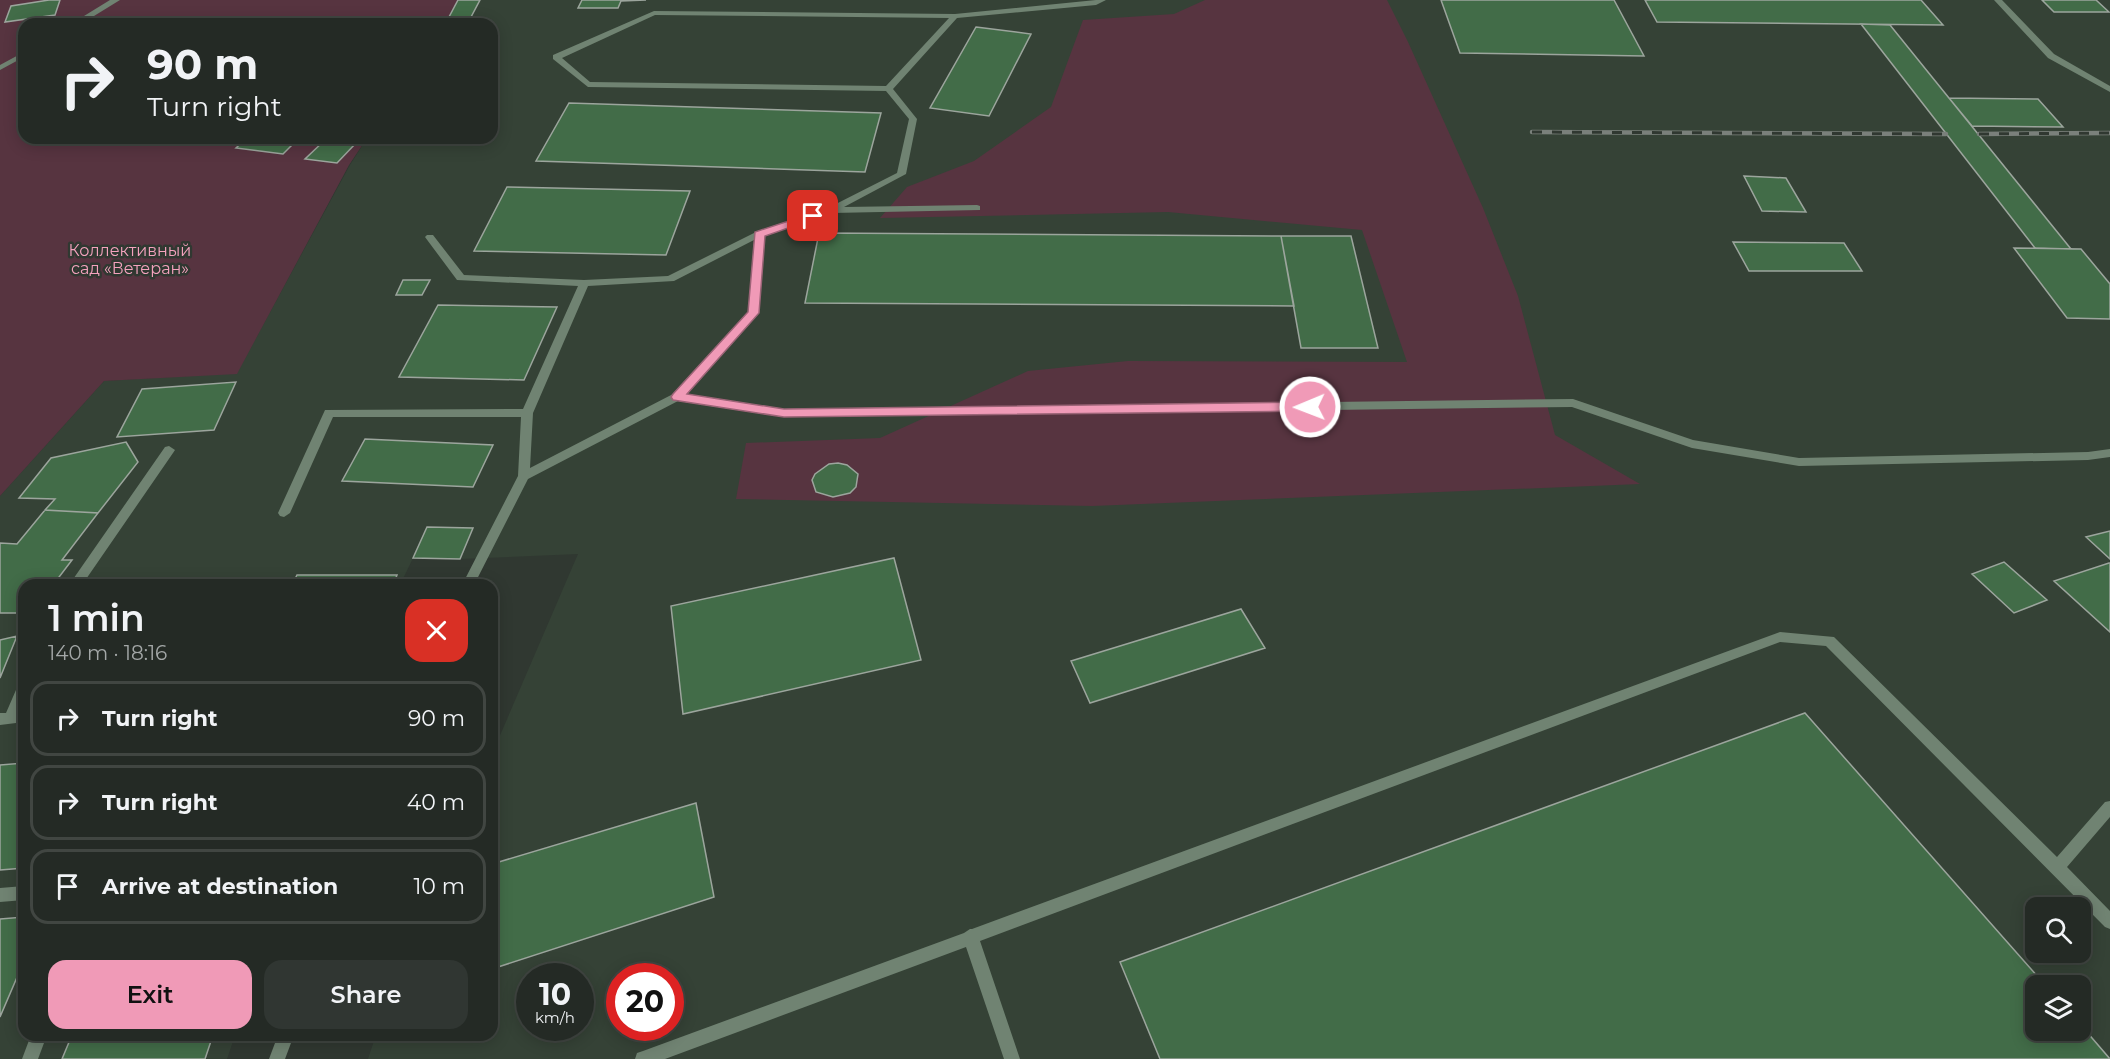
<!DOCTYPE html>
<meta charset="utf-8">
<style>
body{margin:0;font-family:Montserrat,sans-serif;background:#303632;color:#f1f3f6;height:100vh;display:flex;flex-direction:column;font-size:22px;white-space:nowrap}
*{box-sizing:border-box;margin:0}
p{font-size:20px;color:#a3a7a7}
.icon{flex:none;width:33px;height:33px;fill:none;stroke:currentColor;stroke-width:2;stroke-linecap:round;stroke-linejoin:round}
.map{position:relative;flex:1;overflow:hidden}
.panel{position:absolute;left:18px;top:579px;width:480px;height:462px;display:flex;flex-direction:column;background:#242a25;border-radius:18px;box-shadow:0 3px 15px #0003,0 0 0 2px #414642}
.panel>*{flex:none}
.top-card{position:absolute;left:18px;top:18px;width:480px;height:126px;border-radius:18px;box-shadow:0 3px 15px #0003,0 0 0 2px #414642;background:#242a25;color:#f1f3f6;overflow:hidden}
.tools{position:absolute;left:2025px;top:897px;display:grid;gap:12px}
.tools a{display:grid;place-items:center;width:66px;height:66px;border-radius:12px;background:#242a25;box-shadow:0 3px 15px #0003,0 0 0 2px #414642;font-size:30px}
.speed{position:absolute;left:516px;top:963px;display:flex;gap:12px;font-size:30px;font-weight:700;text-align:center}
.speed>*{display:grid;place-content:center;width:78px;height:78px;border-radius:50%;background:#242a25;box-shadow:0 3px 15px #0003,0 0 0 2px #414642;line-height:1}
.speed small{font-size:15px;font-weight:400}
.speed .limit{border:9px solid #d22;background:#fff;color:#111}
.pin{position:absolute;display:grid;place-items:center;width:51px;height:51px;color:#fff;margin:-26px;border-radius:12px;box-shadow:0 3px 9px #0006}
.me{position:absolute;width:66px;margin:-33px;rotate:269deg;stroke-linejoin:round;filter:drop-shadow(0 0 4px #0008)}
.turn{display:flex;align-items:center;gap:21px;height:126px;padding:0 30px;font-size:27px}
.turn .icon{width:78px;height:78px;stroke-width:2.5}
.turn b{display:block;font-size:42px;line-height:51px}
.round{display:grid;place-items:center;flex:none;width:63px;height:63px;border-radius:18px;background:#303632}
.summary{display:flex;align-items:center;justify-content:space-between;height:102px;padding:0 30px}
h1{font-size:36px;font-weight:600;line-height:45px}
.cta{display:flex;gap:12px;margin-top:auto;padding:12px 30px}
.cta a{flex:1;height:69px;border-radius:18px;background:#f09ab7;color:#111;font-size:24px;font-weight:600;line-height:69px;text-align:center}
.cta a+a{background:#303632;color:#f1f3f6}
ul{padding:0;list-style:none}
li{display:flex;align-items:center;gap:18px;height:75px;margin:0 12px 9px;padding:0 18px;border:3px solid #414642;border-radius:18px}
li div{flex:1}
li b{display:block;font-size:22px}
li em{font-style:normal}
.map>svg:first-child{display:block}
</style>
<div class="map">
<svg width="2110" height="1059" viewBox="0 0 2110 1059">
<rect width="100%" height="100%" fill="#303831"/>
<path fill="#354236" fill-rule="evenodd" d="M459,0H2110V1059H368L376,1035H492V754L578,554L460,559L413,558L400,585H24V1035H235L227,1059H0V496L104,381L237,373L350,165L367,138H492V24H444ZM2036,908H2080V952H2036ZM530,976H580V1028H530ZM620,976H670V1028H620ZM2036,986H2080V1030H2036Z"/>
<path fill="#573440" d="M0,0H459L444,24H24V138H367L349,165L237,374L104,381L0,496Z
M1205,0H1387L1408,42L1483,208L1518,296L1555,435L1640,484L1092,506L736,499L746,443L880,438L1028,371L1128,361L1407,362L1362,230L1168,212L880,218L907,187L974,161L1051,107L1083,20L1174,14Z"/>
<path fill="#426c48" stroke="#9ca59d" stroke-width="1.5" d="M49,0H60L55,15L5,22L11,6Z
M458,0H480L471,17H449Z
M582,0H646L621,1L618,8H578Z
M1441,0H1614L1644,56L1460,53Z
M1645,0H1921L1943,25L1657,22Z
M2042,0H2096L2109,12H2054Z
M1861,24L1890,25L2071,249L2035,248Z
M976,27L1031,34L989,116L930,108Z
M1949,98L2038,99L2063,127L1972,126Z
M569,103L881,113L865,172L536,161Z
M247,138H299L283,154L236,148Z
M325,140L356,143L337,163L305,159Z
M1744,176L1786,178L1806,212L1762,211Z
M507,187L690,191L666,255L474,251Z
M819,233L1281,236L1294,306L805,303Z
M1281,236H1351L1378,348H1301Z
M1733,242L1844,243L1862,271H1749Z
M2014,248L2081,249L2110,284V319L2067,318Z
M403,280H430L422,295H396Z
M438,305L557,307L524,380L399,377Z
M236,382L214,430L117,437L142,389Z
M365,439L493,445L473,487L342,481Z
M126,442L138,462L98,513L45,510L55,499L19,498L51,458Z
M838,463L847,465L858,474L856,487L850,493L833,497L816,492L812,480L815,474L829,464Z
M45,510L98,513L62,560H72L53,585H24V613H0V543L17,544Z
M427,527L473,528L460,559L413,558Z
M2110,531V559L2086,537Z
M894,558L921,660L683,714L671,606Z
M2004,562L2047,600L2014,613L1972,574Z
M2109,563H2110V632L2054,581Z
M297,575H397L393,585H292Z
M124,579H243L240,585H121Z
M1241,609L1265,648L1090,703L1071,661Z
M17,636L0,678V640Z
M1805,713L2046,986H2036V1030H2080V1024L2110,1059H1160L1120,962Z
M24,763V868L0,870V765Z
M696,803L714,897L492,969V864Z
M24,917V961L0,1017V919Z
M72,1035H213L205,1059H62Z"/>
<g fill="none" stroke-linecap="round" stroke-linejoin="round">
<path fill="#708372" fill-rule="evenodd" d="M110,0H120L81,24H71Z
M1096,0H1106L1096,5L957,18L893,89L917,119L906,174L844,207L977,205L980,206V210L832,213L764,236L759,313L686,395L784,409L1573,399L1693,440L1799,458L2088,452L2110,449V457L2088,460L1799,466L1692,448L1572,407L784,417L678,401L528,479L474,585H462L518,476L521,417H333L290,513L284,517L280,516L278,513L325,410L523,409L578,286L457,280L425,237L427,235H433L464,275L584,280L668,276L756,232L828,208L897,173L909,119L886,91L588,87L553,59V55L654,11L955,14ZM655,15L949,18L886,86L590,82L562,58ZM754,240L749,312L673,394L530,468L533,413L588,286L674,281Z
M24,52V57L0,70V65Z
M169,446L175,450L173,453L82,585H69L165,447Z
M1780,632L1834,637L2057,857L2105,802L2110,801V817L2067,867L2110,911V929L2105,927L1826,646L1780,642L980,941L1020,1059H1004L966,947L665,1059H635L637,1053L643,1051L964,933L970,929H972Z
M24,681V702L20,711L24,710V722L0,725V713H6L19,683Z
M24,886V900L0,902V888Z
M31,1035H47L38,1059H22Z"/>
<path fill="#708372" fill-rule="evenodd" d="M1994,0H2002L2054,54L2110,86V92L2048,58Z
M278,1035H294L285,1059H269Z"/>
<g stroke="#7a807b" stroke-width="4.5">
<path id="rail" d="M1532,132L1946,134
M1979,134L2110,133"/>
</g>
<use href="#rail" stroke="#303831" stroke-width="3" stroke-dasharray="10" stroke-linecap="butt"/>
</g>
<path fill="#f09ab7" stroke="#9c6477" stroke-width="1.5" d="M813,213L817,214V218L765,236L759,313L687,394L784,409L1310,402L1316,407L1310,411L784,417L673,400L671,397L673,394L748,312L755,232Z"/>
<g text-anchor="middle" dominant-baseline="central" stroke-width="5" stroke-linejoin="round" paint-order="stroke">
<g font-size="16" fill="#f5a2be" stroke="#303831">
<text x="130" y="250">Коллективный<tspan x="130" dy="18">сад «Ветеран»</tspan></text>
</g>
</g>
</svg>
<div class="tools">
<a><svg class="icon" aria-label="search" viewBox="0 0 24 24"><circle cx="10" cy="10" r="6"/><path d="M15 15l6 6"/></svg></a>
<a><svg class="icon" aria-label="layers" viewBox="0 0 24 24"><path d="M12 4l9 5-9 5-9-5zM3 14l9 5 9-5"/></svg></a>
</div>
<div class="speed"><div>10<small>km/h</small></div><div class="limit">20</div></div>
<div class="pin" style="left:813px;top:216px;background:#d93025"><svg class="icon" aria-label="arrive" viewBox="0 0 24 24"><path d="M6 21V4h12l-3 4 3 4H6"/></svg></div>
<svg class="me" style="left:1310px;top:407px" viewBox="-20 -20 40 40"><circle r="17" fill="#f09ab7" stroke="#fff" stroke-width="3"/><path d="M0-11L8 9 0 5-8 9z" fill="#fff"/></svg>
<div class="top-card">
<div class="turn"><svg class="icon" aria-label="right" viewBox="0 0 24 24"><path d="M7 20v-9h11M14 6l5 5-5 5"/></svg><div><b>90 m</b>Turn right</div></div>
</div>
<section class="panel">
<div class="summary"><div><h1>1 min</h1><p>140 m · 18:16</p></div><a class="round" style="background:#d93025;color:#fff"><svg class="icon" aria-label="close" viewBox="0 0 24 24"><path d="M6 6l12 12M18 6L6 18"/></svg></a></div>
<ul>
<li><svg class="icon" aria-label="right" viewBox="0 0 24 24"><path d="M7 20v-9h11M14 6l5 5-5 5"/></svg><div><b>Turn right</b></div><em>90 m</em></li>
<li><svg class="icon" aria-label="right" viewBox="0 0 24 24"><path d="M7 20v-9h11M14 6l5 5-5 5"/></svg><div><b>Turn right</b></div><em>40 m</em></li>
<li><svg class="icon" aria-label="arrive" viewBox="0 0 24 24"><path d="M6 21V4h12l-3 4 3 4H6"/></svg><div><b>Arrive at destination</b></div><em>10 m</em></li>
</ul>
<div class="cta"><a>Exit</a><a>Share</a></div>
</section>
</div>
